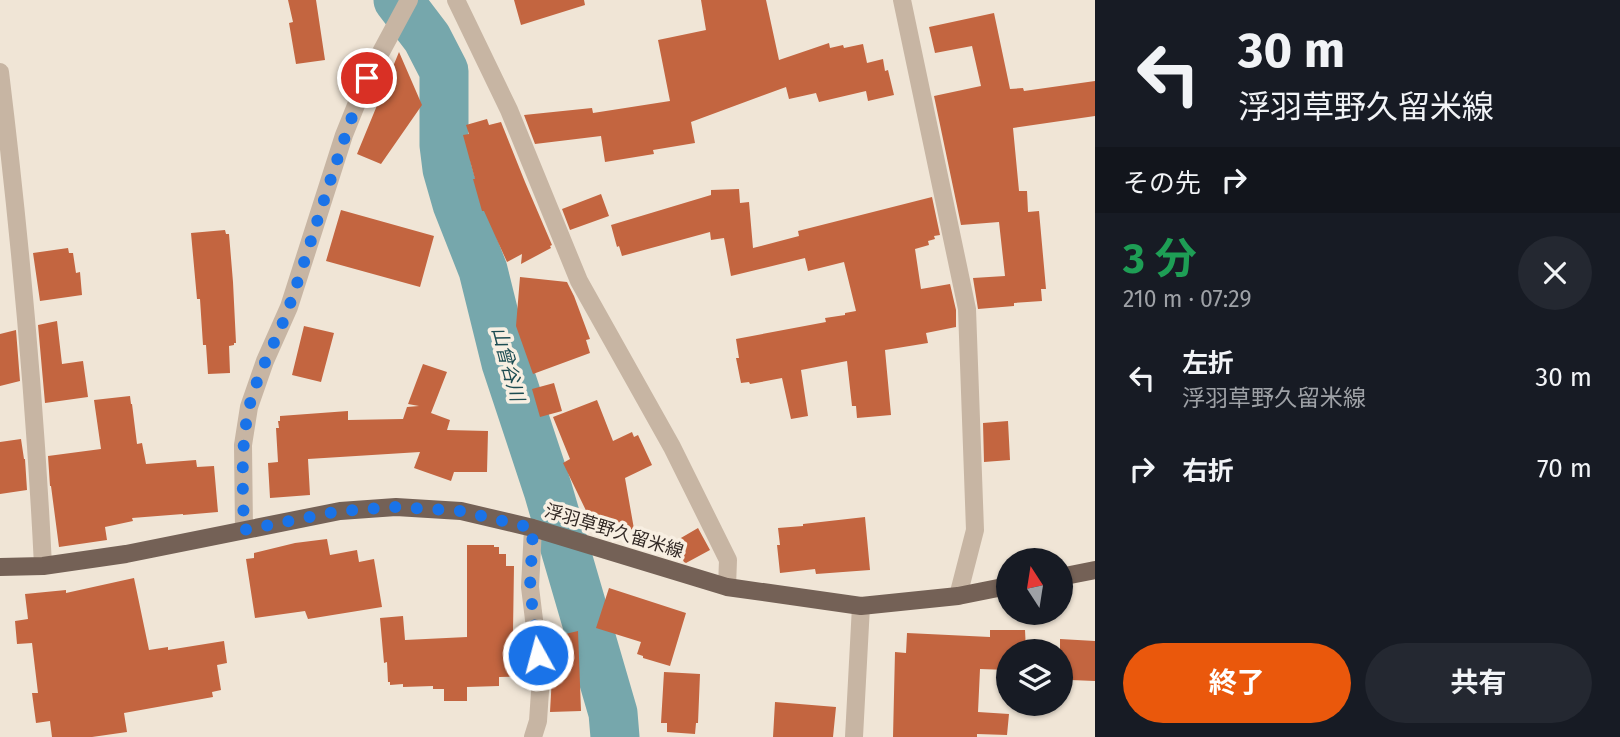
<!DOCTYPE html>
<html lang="ja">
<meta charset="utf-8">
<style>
body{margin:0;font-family:"Fira Sans","Noto Sans JP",sans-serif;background:#242831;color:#f1f3f6;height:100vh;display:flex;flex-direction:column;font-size:26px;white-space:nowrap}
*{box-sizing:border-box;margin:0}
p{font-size:23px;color:#9ea1a6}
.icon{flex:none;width:38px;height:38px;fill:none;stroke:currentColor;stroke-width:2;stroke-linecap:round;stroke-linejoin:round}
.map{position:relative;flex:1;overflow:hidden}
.details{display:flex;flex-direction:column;background:#171b24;width:525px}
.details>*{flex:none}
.top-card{background:#171b24;color:#f1f3f6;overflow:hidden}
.needle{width:46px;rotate:348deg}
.tools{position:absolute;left:996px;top:548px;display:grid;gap:14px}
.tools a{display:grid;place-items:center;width:77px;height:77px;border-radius:50%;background:#171b24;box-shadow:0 2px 5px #0004;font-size:35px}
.pin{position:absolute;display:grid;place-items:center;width:60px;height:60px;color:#fff;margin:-30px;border:4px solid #fff;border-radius:50%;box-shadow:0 2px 7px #0007}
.me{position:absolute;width:77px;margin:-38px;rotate:353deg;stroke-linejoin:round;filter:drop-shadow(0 0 5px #0008)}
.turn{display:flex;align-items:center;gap:24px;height:147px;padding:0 28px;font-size:32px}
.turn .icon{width:91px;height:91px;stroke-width:2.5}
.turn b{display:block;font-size:49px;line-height:60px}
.then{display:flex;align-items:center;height:66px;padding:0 28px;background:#0003;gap:14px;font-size:26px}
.round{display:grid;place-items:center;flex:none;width:74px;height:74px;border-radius:37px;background:#242831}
.summary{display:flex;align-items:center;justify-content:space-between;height:119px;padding:0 28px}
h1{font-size:42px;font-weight:700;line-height:52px;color:#1e9e55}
.cta{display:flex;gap:14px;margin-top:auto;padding:14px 28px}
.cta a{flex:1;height:80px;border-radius:42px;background:#ea580c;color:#fff;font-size:28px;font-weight:700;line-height:80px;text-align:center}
.cta a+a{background:#242831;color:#f1f3f6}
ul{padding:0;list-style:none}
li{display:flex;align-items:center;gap:21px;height:91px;padding:0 28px}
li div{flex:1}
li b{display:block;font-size:26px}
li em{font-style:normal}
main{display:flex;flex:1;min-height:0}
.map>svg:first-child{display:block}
</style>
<main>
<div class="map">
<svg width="1095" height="737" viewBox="0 0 1095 737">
<rect width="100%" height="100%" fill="#f0e5d6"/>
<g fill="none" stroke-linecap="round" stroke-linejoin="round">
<path stroke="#76a7ac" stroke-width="49" d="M398,0L427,38L444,71V145L447,169L457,204L483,270L506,363L548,490L613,713L615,737"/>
</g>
<path fill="#c36540" d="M288,0H316L325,60L296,64L289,23L293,22Z
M514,0H584L585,5L521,25Z
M701,0H766L779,60L829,43L830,48L843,45L844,48L863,44L867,63L883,59L885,71L888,70L894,95L868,101L866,91L819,102L816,93L789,99L786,87L691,122L695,143L653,150L654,154L605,162L601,136L535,144L524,115L592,108L593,113L670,101L658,40L706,30Z
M994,13L1010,89L1023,88L1024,91L1095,81V116L1013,128L1019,191H1027L1028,212L1039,211L1046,289H1041L1042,301L1014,303V306L978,309L973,278L1005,276L999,222L961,225L934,96L981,86L972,46L935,53L929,27Z
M399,52L422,105L381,164L357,154Z
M487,119L489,125L501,122L525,182L552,245L550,246L551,248L521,264L522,254L507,262L484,211H482L473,179H475L463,135L469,134L466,125Z
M739,189L740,203L749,202L753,248L799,236L798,231L932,197L940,235L934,236L935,239L928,241L929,245L915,249L921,289L950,284L956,310V327L926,333L928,343L885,350L891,415L857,418L856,406H852L847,361L801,370L808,416L791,419L782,378L750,384L749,382L741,383L736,358H739L736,339L826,322L825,318L845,315V313L856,311L844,262L808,271L805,258L731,276L724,238L711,240L710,232L622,256L619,246L617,247L611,225L711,195V190Z
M601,194L609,216L570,230L562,209Z
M341,210L434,236L420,287L326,261Z
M225,230L226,234H229L233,282L236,343H234V345L229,346L230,373L208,374L206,345H203L200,299H197L191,233Z
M68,248L69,253H73L76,273L80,272L82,295L40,301L33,253Z
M520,277L567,282L574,296L590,339L586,340L590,353L533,374L516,326Z
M57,321L62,364L83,361L88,397L45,403L38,325Z
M304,326L334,333L321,382L292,375Z
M16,330L20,381L0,386V334Z
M423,364L447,372L431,413L450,420L447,430L488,431L487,472H454L451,481L414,468L420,452L308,459L310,495L270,498L268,463L278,462L276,428H279L278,421H280V416L348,411V420L403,419L407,407L419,406L408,404Z
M554,383L562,411L540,417L532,389Z
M130,396L131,404H132L137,444L142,443L146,464L196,460L197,467L214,466L218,512L183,515V514L132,518L133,521L105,527L107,540L59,547L51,486H50L48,456L101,449L94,400Z
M597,400L613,441L632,432L634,437L638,435L652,465L625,478L634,529L606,533L604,525H593L563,463L570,459L553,417Z
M1008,421L1010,460L984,462L983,423Z
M21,439L24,459H25L27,490L0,494V442Z
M865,517L870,570L816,574L815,569L780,573L777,545H780L778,528L803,526V524Z
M698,528L710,550L686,563L684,562L674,542Z
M327,539L330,555L357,550L359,562L374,559L382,607L308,619L305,611L255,618L246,559L254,558V553L295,543Z
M467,545H494V547H499V554H506V566H514L513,631H517V645L525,643L529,676L499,677V686L467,687V701H444V689H433V686L403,687V684L390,685V682H388L387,662L384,663L380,618L403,616L405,640L467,637Z
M134,578L149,650L168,647V650L224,641L227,663L217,665L221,690L212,692L213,697L124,713L127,732L92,737H52L50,721L36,723L32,693H38L32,643L17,644L15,621L28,619L25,594L66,590V593Z
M609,588L686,613L670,666L643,658V656L637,654L641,642L596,628Z
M990,630H1025L1026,651H1008V670L980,669L978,712L1009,714L1007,735L977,734V737H893L895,652L906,653L907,633L990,637Z
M578,631L581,711L550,712L552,676L548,638Z
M1060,639L1095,641V681L1071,680V670H1060Z
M664,672L700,674L698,723H696L695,734L667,732V723H661Z
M775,702L836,707L833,737H773Z"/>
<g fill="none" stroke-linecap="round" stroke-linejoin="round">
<path stroke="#c7b5a3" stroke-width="18" d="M456,0L509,110L579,281L672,447L728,560L727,587
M902,0L967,309L975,530L958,596
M0,72C20,236 35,401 43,566
M244,530L243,445L249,407L265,361L289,307L344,135L367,78L409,0
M533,737L538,721L541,677L530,587L533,528
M854,737L861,606"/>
<path stroke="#746156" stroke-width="18" d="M0,567L43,566L126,554L340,511L396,507L461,511L533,528L727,587L861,606L958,596L1008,586
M1060,577L1095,570"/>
</g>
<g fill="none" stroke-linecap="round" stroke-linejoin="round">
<path stroke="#1a73e8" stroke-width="12" stroke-dasharray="0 21.6" d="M367,78C337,152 316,229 290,304C278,339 257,372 249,408C240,448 243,490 244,530L340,511L396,507L461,511L533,528L530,587L538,655"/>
</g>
<g text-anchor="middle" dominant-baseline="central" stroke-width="7" stroke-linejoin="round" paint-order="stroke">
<g font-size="18" fill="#322925" stroke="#f8efe2">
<text transform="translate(614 531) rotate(17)">浮羽草野久留米線</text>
</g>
<g font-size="19" font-style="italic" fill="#1c4c52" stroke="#f8efe2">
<text transform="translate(508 364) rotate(75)">山曾谷川</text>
</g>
</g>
</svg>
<div class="tools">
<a><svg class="needle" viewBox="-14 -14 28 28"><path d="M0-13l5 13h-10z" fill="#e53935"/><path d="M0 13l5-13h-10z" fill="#9ea1a6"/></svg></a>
<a><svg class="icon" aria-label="layers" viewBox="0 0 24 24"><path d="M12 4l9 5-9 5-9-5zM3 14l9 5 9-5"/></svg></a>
</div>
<div class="pin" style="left:367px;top:78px;background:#d93025"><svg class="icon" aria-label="arrive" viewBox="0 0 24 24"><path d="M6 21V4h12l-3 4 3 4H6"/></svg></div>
<svg class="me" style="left:538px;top:655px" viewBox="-20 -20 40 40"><circle r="17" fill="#1a73e8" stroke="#fff" stroke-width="3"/><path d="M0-11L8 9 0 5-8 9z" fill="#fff"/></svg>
</div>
<section class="details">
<div class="top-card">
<div class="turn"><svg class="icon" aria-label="left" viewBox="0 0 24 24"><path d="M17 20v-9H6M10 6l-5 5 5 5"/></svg><div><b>30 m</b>浮羽草野久留米線</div></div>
<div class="then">その先<svg class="icon" aria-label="right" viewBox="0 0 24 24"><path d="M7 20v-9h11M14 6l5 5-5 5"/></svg></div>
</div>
<div class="summary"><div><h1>3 分</h1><p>210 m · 07:29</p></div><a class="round"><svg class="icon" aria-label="close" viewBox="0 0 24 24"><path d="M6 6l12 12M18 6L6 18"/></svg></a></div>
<ul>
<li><svg class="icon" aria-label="left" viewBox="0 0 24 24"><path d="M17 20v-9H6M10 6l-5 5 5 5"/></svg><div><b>左折</b><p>浮羽草野久留米線</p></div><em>30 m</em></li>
<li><svg class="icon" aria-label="right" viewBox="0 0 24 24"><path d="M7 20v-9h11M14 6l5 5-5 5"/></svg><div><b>右折</b></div><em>70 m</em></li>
</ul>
<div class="cta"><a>終了</a><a>共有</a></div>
</section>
</main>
